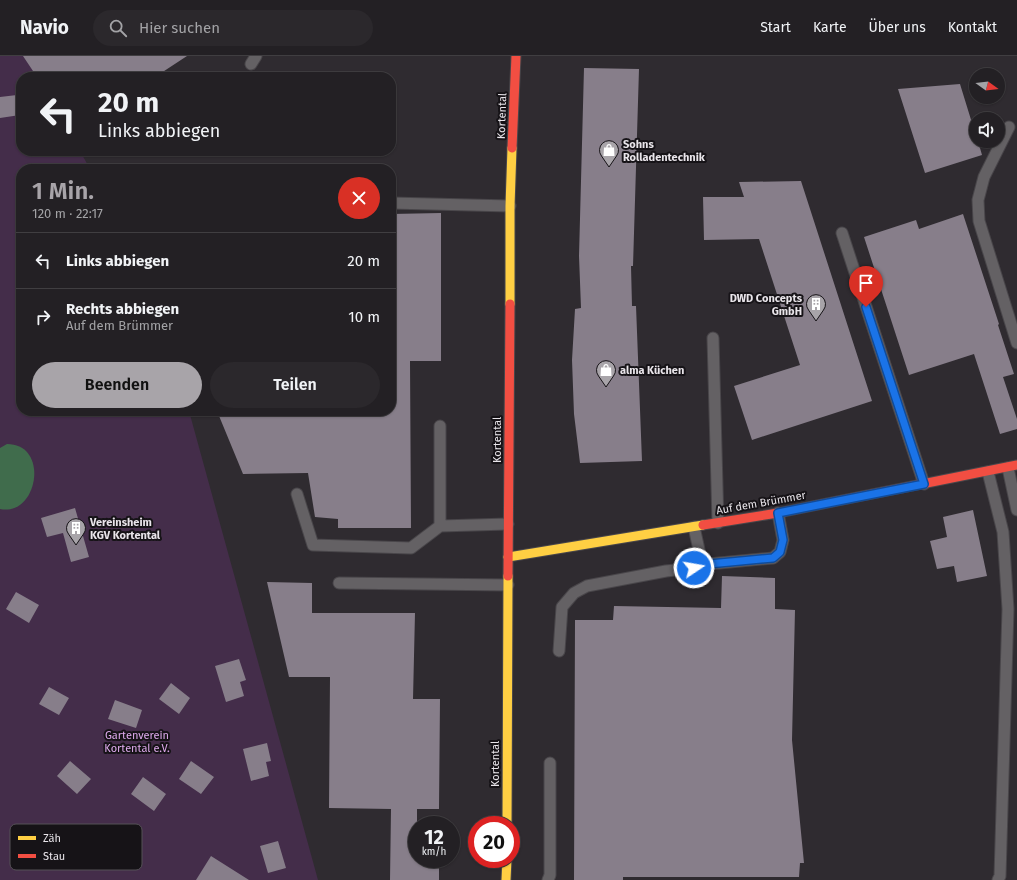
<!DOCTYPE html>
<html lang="de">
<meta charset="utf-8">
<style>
body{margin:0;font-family:"Fira Sans",sans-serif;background:#2b282c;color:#f1f3f6;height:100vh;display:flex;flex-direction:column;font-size:15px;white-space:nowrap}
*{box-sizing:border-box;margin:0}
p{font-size:13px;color:#a3a3a6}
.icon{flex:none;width:22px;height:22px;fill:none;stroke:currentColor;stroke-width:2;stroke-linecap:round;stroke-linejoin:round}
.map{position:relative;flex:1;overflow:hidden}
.details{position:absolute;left:16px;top:108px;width:380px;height:252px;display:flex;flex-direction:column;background:#232024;border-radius:16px;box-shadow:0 1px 3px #0004,0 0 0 1px #403e41}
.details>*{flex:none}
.top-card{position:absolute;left:16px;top:16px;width:380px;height:84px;border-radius:16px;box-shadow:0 1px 3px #0004,0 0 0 1px #403e41;background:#232024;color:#f1f3f6;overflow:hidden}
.needle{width:26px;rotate:105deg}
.tools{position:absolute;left:969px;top:12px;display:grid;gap:8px}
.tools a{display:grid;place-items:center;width:36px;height:36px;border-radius:50%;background:#232024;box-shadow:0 1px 3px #0004,0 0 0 1px #403e41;font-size:20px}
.speed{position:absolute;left:408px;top:760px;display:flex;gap:8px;font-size:20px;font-weight:700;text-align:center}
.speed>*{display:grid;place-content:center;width:52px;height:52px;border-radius:50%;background:#232024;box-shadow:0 1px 3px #0004,0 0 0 1px #403e41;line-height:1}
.speed small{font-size:10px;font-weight:400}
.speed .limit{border:6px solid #d22;background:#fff;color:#111}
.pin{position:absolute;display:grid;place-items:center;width:34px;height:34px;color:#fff;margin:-41px -17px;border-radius:50% 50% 50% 0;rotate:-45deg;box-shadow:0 0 4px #0007}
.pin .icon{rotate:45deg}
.me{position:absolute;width:44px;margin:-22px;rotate:78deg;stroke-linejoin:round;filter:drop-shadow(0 0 3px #0008)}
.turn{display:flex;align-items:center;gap:14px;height:84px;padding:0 16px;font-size:18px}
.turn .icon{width:52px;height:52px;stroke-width:2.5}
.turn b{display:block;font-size:28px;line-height:34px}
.round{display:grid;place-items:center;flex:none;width:42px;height:42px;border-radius:21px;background:#2b282c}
.headline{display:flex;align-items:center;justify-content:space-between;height:68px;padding:0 16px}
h1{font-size:24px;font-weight:600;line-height:30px;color:#a8a4a9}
.primary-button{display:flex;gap:8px;margin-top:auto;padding:8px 16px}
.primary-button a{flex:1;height:46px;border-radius:24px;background:#a8a4a9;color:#111;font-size:16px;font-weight:600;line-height:46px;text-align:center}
.primary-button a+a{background:#2b282c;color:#f1f3f6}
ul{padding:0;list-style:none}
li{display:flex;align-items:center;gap:12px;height:56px;padding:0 16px;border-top:1px solid #403e41}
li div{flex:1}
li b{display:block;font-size:15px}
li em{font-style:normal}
header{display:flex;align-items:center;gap:24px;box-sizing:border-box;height:56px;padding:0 20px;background:#232024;border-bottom:1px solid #403e41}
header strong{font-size:19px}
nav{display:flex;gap:22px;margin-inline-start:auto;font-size:14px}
.search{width:280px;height:36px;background:#2b282c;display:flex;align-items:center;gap:10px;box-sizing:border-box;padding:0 14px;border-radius:22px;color:#a3a3a6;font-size:15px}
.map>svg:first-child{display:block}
</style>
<header>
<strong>Navio</strong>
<div class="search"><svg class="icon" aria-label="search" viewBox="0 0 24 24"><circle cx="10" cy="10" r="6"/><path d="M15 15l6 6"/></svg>Hier suchen</div>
<nav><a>Start</a><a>Karte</a><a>Über uns</a><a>Kontakt</a></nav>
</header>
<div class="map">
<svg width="1017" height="824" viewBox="0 0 1017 824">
<rect width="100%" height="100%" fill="#2f2b30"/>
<path fill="#442d4a" d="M0,0H29L40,21H21V95H80L90,113H21V355H189L318,824H0Z"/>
<path fill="#406c4c" d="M7,388C50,388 38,461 0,453V392Z"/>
<path fill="#877e8a" d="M23,0H187L155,21H37Z
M584,12L639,13L633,210H631L632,250H636L642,405L580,407L574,358L572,304L575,253L581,252L579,200Z
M960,28L976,80V85H978L982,99L925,117L898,33Z
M17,39L20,59L0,62V41Z
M801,125L872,345L752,384L734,330L800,309L759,183L704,184L703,141H744L739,126Z
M441,157V305H410L411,472H338V463L315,461L308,417L243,418L217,355H391V158Z
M963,158L999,268L998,269L1014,318L1003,321L1017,363V373L1000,378L974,298L909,319L864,181L916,164L919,173Z
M75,452L89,501L71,506L63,477L47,481L41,462Z
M973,454L987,520L957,526L954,510L937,513L930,485L947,481L943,461Z
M722,520L775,522V553L795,554L792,684L804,807H800L799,821H623V824H574L575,564H613L614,550L721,552Z
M267,526L312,527V557H415L413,643H440L439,753H417V803H439V824H390L391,753L329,752L330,621H289Z
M16,536L39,549L29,567L6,553Z
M239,603L246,624L240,626L244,640L226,646L215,610Z
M171,627L190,642L179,658L159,643Z
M49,631L69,642L59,659L39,648Z
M115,644L142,654L136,672L108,663Z
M267,687L271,705L266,706L269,720L251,725L243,693Z
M70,705L91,723L77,738L57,720Z
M191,705L214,721L201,738L179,723Z
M143,721L166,738L154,755L131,738Z
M278,785L286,812L268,817L260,790Z
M211,800L249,824H196Z"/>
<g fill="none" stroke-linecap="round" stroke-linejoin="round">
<g stroke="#49464a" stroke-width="13">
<path id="lane" d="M251,8L256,0
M1009,71L984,121L978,144L979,165L1017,287
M391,147L510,150
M842,177L924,428
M713,282L718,467
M440,370V470L508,468
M1008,412L1017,454
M988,416L1003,476L1008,553L1000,820L998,824
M297,438L313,489L411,492L440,470
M694,471L701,503L709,508L773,502L780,496L783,484L778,457
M339,527L508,529
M559,595L562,551L574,537L587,530L666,515L695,512L709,508
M548,824L550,819V707"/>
</g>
<g stroke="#49464a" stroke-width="11">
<path id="slow" d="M510,248V150L512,92
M508,501L703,469
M507,769L508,520
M506,824L507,803"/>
</g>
<g stroke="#49464a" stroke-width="11">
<path id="jam" d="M512,92L516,0
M703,469L778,457L1017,409
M508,520L510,248"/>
</g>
<use href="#lane" stroke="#646164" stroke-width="11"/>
<use href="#slow" stroke="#ffcf43" stroke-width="9"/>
<use href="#jam" stroke="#f24e42" stroke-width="9"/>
</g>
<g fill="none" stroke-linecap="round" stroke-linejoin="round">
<g stroke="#114b97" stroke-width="10">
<path id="route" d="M694,512L709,508L773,502L780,496L783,484L778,457L924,428L866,251"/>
</g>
<use href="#route" stroke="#1a73e8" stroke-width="7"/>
</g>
<defs>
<g id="shop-pin" transform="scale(1)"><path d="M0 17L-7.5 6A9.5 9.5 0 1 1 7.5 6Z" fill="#a8a4a9" stroke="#161317"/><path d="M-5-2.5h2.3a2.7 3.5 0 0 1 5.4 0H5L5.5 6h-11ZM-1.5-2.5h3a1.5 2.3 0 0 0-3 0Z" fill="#fff"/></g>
<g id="building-pin" transform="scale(1)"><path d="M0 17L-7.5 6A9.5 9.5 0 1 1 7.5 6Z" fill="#a8a4a9" stroke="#161317"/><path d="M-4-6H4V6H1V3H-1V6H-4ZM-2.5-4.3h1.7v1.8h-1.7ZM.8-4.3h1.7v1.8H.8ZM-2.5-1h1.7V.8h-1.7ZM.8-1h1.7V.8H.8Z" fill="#fff"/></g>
</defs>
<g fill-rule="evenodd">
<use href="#shop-pin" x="609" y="94"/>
<use href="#building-pin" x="816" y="248"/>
<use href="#shop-pin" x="606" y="314"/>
<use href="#building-pin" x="76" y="472"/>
</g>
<g text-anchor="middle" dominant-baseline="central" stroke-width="4" stroke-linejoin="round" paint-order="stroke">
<g font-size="11" fill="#e9e5ea" stroke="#161317">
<text transform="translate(502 60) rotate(-88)">Kortental</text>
<text transform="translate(497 384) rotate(-90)">Kortental</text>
<text transform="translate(761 447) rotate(-10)">Auf dem Brümmer</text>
<text transform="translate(495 708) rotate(-90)">Kortental</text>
</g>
<g font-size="11" font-weight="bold" fill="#e9e5ea" stroke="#161317" text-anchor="start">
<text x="623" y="88">Sohns<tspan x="623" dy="13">Rolladentechnik</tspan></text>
<text x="802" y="242" text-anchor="end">DWD Concepts<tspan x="802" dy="13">GmbH</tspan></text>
<text x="620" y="314">alma Küchen</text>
<text x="90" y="466">Vereinsheim<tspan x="90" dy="13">KGV Kortental</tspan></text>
</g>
<g font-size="11" fill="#dda9eb" stroke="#161317">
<text x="137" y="679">Gartenverein<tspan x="137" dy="13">Kortental e.V.</tspan></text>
</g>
</g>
<rect x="10" y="768" width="132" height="46" rx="6" fill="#161317" stroke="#555256" stroke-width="1"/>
<rect x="18" y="780" width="18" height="4" fill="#ffcf43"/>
<rect x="18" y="798" width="18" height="4" fill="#f24e42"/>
<g font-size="11" fill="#e9e5ea">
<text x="43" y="786">Zäh</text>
<text x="43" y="804">Stau</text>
</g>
</svg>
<div class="tools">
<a><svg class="needle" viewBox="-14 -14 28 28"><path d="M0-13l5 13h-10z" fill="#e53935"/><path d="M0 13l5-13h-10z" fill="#a3a3a6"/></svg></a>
<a><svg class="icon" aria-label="sound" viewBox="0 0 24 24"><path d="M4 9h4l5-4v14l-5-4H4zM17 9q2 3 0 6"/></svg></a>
</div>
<div class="speed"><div>12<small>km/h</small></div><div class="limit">20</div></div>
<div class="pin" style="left:866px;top:251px;background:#d93025"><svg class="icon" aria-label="arrive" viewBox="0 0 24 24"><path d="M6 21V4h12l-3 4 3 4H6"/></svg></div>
<svg class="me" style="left:694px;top:512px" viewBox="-20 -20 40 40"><circle r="17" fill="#1a73e8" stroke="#fff" stroke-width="3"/><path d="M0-11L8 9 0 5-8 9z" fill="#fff"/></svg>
<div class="top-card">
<div class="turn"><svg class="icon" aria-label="left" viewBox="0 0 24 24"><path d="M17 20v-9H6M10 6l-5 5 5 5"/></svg><div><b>20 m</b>Links abbiegen</div></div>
</div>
<section class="details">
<div class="headline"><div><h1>1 Min.</h1><p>120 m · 22:17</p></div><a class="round" style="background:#d93025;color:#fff"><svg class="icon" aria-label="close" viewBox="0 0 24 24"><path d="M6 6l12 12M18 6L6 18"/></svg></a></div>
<ul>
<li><svg class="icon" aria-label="left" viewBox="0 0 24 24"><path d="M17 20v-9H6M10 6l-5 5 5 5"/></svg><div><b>Links abbiegen</b></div><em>20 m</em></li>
<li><svg class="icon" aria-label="right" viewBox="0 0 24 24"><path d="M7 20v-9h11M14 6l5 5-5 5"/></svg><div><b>Rechts abbiegen</b><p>Auf dem Brümmer</p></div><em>10 m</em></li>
</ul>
<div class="primary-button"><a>Beenden</a><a>Teilen</a></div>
</section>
</div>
